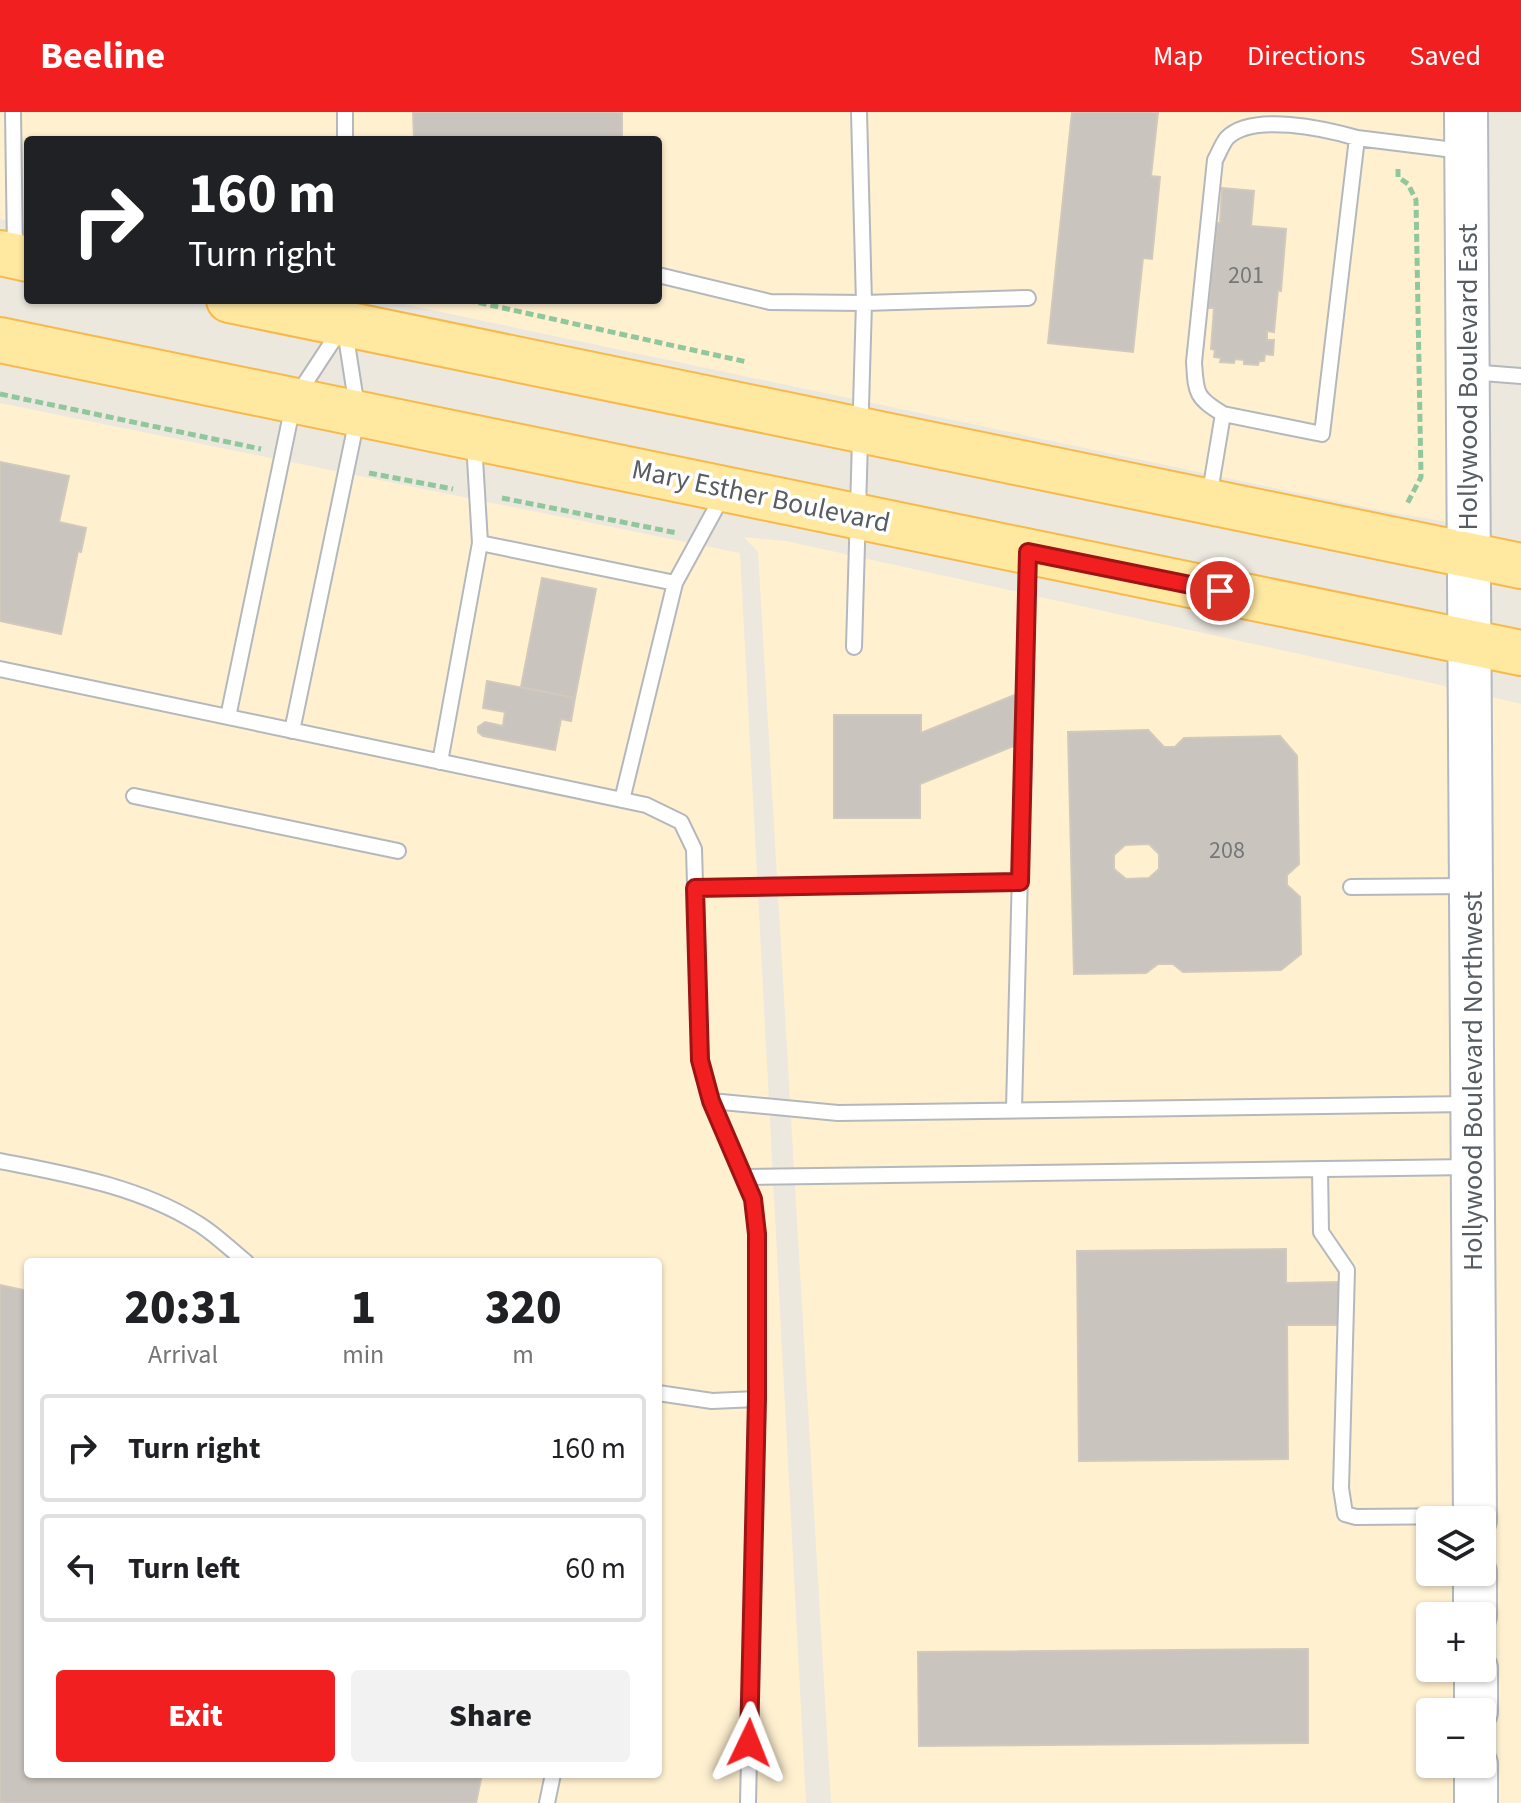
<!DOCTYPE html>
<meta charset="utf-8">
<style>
body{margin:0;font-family:"Source Sans 3",sans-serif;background:#f2f2f2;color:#202124;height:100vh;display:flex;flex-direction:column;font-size:30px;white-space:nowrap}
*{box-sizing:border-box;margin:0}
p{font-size:26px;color:#757577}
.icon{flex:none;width:44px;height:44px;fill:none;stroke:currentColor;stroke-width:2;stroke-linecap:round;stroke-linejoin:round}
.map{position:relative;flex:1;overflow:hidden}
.sheet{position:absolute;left:24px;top:1146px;width:638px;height:520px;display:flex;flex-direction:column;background:#fff;border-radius:8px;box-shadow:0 2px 6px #0004}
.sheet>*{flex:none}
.guide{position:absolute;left:24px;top:24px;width:638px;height:168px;border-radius:8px;box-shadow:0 2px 6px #0004;background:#202124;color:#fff;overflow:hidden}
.buttons{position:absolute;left:1416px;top:1394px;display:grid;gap:16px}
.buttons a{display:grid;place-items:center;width:80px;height:80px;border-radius:8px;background:#fff;box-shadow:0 2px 6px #0004;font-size:40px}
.pin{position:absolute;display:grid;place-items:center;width:68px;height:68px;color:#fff;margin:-34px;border:4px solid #fff;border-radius:50%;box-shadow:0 2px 8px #0007}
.me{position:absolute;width:88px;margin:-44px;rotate:2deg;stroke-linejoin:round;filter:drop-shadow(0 0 6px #0008)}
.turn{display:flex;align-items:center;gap:28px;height:168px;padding:0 32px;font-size:36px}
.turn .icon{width:104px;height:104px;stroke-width:2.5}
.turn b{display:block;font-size:56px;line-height:68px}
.eta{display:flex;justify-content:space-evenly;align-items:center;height:136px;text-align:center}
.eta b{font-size:48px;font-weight:800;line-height:56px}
.action{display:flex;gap:16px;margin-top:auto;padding:16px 32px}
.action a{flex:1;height:92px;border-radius:8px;background:#f11f20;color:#fff;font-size:32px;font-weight:800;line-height:92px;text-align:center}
.action a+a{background:#f2f2f2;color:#202124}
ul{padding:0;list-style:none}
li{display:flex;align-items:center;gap:24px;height:108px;margin:0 16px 12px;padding:0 16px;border:4px solid #e0e0e0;border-radius:8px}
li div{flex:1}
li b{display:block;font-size:30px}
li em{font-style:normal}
header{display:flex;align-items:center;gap:48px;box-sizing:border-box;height:112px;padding:0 40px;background:#f11f20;color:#fff}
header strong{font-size:38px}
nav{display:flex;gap:44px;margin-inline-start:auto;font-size:28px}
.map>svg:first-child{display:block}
</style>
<header>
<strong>Beeline</strong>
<nav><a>Map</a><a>Directions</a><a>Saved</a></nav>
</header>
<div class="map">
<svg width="1521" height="1691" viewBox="0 0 1521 1691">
<rect width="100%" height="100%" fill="#ece8de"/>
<path fill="#fff0d0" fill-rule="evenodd" d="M0,0H1444L1448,410L1388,400L384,188H658V28H28V113L0,107Z
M0,291L740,441L806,1691H0ZM28,1150H658V1662H28Z
M744,425L786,429L1449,575L1454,1408H1430V1460H1454V1504H1430V1556H1455V1600H1430V1652H1455V1691H831L758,440Z
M1492,585L1521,592V1691H1498Z"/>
<path fill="#c9c4bd" stroke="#d1c9bc" stroke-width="2" fill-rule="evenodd" d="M413,0H622V28L414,27Z
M1072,0H1158L1151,64L1160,65L1152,147L1143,146L1133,240L1048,231Z
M1222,76L1254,79L1251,114L1286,117L1281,179L1278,178L1274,220L1267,219V228H1274L1273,243L1265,242L1264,249H1259L1258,253L1244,252V248L1235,247L1234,251L1220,250L1221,246L1214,245L1215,238L1211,237L1214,196H1209L1211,172H1208L1210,154H1213L1217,111H1220Z
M0,350L69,364L59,410L86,416L81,440L78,439L61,522L0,509Z
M542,466L596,477L575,586L521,575Z
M487,569L575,586L571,609L561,607L555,638L483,624L478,620V615L485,610L503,614L505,600L483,596Z
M1017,582L1016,633L920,672V706H834V603H921V621Z
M1148,618L1164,635H1175L1184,626L1280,624L1297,644L1299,752L1287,763V773L1300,785L1301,842L1281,858L1183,860L1173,852H1158L1146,861L1074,862L1068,620ZM1149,732L1159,742V757L1149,766L1126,767L1114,757V743L1125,733Z
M1286,1137V1171L1342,1170V1213H1287L1288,1347L1079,1349L1077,1139Z
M0,1173L28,1179V1662H482L476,1691H0Z
M1308,1537V1631L919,1634L918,1540Z"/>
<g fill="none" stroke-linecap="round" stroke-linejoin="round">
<g stroke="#b4b8bc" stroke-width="18">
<path id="lane" d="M13,0L15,139
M345,0V28
M658,163L770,190L864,191L1028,186
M1470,260L1521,264
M1223,302C1195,285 1196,281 1194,250L1215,48C1219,41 1222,32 1227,26C1252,0 1326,17 1357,26
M1209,386L1223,302L1322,322L1357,26L1462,39
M480,431L675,471
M854,535L864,191L859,0
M0,557L646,693L681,710L694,737L700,948L711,989L753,1087L757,1122V1287L748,1691
M228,605L294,288L342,215
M292,619L358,302L344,212L347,188
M440,650L480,431L474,330
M134,684L398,739
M622,688L675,471L723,383
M1351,775L1467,774
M695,776L1020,770
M711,989L838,1001L1468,992
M1014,997L1028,444
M0,1049C66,1062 138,1074 197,1111C214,1121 230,1137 246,1150
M1320,1057L1321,1120L1347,1158L1341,1376L1345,1402L1356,1405L1470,1404
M744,1065L1471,1055
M658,1281L712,1289L757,1287
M547,1691L553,1662"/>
</g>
<g stroke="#b4b9bf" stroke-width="46">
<path id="secondary" d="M1466,0L1475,1408
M1475,1460V1504
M1476,1556V1600
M1476,1652V1691"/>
</g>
<g stroke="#f8b94b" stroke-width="48">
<path id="primary" d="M0,141L28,147
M229,188L1521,454
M0,228L1521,541"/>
</g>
<path stroke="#91c79c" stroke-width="5" stroke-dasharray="8 4" stroke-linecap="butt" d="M1398,57V65L1408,72L1416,88L1421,365L1407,392
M467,188L747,250
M0,282L261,337
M369,361L453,377
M502,386L677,421"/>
<use href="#lane" stroke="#fff" stroke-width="14"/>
<use href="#secondary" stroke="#fff" stroke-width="42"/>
<use href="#primary" stroke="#ffe8a0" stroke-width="44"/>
</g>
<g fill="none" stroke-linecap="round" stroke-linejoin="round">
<g stroke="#9d1415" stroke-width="20">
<path id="route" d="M749,1631L757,1287V1122L753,1087L711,989L700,948L695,776L1020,770L1028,440L1220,479"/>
</g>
<use href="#route" stroke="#f11f20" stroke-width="14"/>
</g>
<g text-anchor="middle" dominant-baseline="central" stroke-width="7" stroke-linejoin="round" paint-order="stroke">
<g font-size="24" fill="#747677">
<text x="1246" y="163">201</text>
<text x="1227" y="738">208</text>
</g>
<g font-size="28" fill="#575c60" stroke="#fff">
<text transform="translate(1468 265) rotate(-90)">Hollywood Boulevard East</text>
<text transform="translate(761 384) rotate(12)">Mary Esther Boulevard</text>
<text transform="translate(1473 969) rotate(-90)">Hollywood Boulevard Northwest</text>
</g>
</g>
</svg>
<div class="buttons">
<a><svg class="icon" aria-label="layers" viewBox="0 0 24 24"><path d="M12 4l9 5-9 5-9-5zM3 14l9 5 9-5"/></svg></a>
<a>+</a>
<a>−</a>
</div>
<div class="pin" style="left:1220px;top:479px;background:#d93025"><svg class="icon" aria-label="arrive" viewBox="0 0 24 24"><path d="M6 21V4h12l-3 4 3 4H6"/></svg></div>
<svg class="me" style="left:749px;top:1631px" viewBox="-20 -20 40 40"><path d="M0-17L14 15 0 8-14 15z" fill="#f11f20" stroke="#fff" stroke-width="4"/></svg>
<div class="guide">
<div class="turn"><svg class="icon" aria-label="right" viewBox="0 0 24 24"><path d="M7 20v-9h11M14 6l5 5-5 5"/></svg><div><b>160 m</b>Turn right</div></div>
</div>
<section class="sheet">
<div class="eta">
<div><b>20:31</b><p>Arrival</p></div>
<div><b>1</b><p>min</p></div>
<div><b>320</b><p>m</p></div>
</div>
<ul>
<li><svg class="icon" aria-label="right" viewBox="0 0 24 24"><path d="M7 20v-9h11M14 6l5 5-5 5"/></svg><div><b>Turn right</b></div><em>160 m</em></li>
<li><svg class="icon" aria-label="left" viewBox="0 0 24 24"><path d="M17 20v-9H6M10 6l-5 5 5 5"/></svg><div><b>Turn left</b></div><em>60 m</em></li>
</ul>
<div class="action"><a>Exit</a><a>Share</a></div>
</section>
</div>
